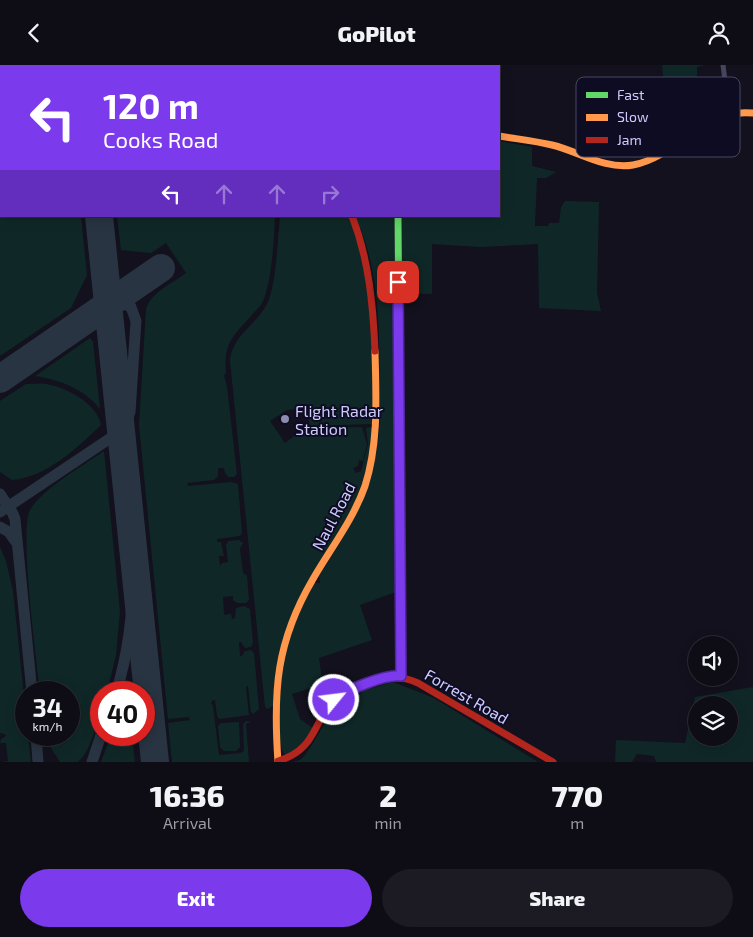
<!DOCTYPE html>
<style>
body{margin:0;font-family:"Exo 2",sans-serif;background:#1c1b23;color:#f1f3f6;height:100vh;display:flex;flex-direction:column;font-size:19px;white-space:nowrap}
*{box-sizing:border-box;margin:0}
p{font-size:16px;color:#9b9ca1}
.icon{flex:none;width:28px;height:28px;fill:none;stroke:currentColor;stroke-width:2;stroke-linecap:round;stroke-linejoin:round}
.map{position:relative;height:697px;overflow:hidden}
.drawer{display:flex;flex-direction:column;background:#0e0d16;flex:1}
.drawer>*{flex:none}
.banner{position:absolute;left:0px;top:0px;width:500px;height:152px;box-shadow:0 2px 12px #0003,0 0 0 1px #2e2d35;background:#7c3aed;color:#fff;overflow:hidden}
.fabs{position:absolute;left:688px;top:571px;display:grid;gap:10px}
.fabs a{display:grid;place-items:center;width:50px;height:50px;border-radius:50%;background:#0e0d16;box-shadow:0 2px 12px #0003,0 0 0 1px #2e2d35;font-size:25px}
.speed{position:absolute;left:15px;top:616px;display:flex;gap:10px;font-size:25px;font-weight:700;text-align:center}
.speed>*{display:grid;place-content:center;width:65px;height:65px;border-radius:50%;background:#0e0d16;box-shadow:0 2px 12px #0003,0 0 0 1px #2e2d35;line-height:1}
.speed small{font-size:12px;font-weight:400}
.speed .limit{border:8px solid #d22;background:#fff;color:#111}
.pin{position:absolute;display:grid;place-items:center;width:42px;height:42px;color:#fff;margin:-21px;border-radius:10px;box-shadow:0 2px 8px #0006}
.me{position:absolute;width:55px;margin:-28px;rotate:61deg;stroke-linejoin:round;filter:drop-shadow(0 0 4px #0008)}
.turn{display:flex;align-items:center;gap:18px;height:105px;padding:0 20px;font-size:22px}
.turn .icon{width:65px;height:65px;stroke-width:2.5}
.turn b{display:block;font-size:35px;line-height:42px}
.lanes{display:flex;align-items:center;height:48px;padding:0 20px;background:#0003;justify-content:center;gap:25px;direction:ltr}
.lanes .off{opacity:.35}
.eta{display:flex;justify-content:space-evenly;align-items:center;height:85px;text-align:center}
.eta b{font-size:30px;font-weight:800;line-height:35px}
.action{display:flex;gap:10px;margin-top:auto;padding:10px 20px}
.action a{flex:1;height:58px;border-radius:30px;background:#7c3aed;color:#fff;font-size:20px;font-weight:800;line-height:58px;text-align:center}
.action a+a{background:#1c1b23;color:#f1f3f6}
header{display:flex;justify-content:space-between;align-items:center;height:65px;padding:0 20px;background:#0e0d16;font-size:22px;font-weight:800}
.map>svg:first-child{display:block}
</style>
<header><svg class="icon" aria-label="back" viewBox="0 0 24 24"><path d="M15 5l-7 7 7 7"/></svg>GoPilot<svg class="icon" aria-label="person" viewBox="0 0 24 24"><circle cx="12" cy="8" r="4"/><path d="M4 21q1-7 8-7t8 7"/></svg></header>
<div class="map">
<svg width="753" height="697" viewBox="0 0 753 697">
<rect width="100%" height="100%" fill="#12111d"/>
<path fill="#0f2827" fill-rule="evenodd" d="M0,0H66L1,1V151H81L87,210L71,243L0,291Z
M662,0H705L697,2V13L663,23H660L663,11Z
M499,76L532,82V101L556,107L546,113H537L535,161H548L549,158H559L561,142L565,136L599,137L597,228L601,246L539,243L538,179L480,182L432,179V229L401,228L402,151H499Z
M117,151H275C274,173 272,216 263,236C261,241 255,246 251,251C233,271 223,279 226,308L224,310L227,322L237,409L234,412H228L225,408L224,403H218V411L214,415L187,418L188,421L231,417L238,419L242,468L240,471L217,474V477H221L224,491H219L220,501L222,498L228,497L226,480L228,476L239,475L243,478L240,484L243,508L247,511L249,535L246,538H237L233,535V531L223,532L224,550L231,549L232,554L235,553L236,543L244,541L250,544L253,578L251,582L245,583L241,577H239L240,591H242L245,586L251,585L254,588L259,644L253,649L251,647L248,621L246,622L249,650L219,654L217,651L215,635H213L211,638L213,641L219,690L240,688L244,686L243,659L246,656L251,657L246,659L249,697H172L168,658L190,655L189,652L168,654L139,360L146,244C152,226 172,219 186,208L166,178L151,188L121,185Z
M280,151H350L353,158L370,221L375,344L372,359L310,361L306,343L287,345L270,356L285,378L302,365L310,363L362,362L367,379L363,396L359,395L358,401L353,403L356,408L361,406L368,379L366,363L370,362L373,363L368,404L351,448L294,544L273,641L268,644L265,642L230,296C232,271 256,260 267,239C276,222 278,172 280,151Z
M355,151H394L395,335L393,363L396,378V527L360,540L372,575L319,593L323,621H317L292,629L300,654L314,664L296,687L285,690C280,685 280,673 280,665C275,609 287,566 314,518H320L319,511C354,458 375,421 380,356C378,288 385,214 355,151Z
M90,273L93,277L100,344C83,323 60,315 35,311Z
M26,319C33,319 40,318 46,319C66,322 98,339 101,360C77,383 47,412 12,415L0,407V336Z
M104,386L120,547L116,590L108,623L107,627L101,628C101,647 93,684 78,697H60L51,683L47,670H69V628L40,627C37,598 19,465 30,445C42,424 84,400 104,386Z
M0,482L6,496L13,526L26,650V670H28L31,697H2L8,696L6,678H0L1,674L6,671L5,669L0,668Z
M393,617L434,633L538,697H292C295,696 298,696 300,695C308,691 331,645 340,634L346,645L363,626Z
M753,622V697H656L654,691L637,689L632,697H615L616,675L685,678L695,632ZM696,640H729V672H696Z
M239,657L240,682L236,686H224L220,682L218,661L221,658Z
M111,670H132L135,697H101Z"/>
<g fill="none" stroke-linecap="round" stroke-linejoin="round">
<path stroke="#283442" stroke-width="11" d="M0,429L12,447L15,454L32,628
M0,447L115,370L126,359L130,347L136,256L131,242L121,237L110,238
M0,462L9,467L16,477
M116,628C130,583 134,541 133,494
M36,670L38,697
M92,697L101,670"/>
<path stroke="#283442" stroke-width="28" d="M84,0V1
M99,151L155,697
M0,314L161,203"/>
<path stroke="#44465e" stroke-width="5" d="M723,0L729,48"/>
<path stroke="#63d668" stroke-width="7" d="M398,151L401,544"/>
<path stroke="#ff974d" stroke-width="7" d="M214,0V1
M499,71C517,74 535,76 552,80C578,86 605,105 633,100C680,91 698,43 753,48
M401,544V611
M278,697C273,626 276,577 313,514C331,483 353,455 365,421C379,377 376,331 375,286"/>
<path stroke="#b3261e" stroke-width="7" d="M352,151C369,195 373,239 375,286
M278,696C320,684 312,651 340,630C350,623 362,621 373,618C390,612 401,610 418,618L553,697"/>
</g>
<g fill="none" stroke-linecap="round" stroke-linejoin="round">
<g stroke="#51269a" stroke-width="12">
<path id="route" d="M334,635C345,625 386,609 401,611L398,217"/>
</g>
<use href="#route" stroke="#7c3aed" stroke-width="9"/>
</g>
<circle fill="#8c8bb0" stroke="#0e0c22" stroke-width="2" cx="285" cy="354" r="5"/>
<g text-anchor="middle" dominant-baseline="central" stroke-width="4" stroke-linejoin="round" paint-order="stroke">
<g font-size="16" fill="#ceccff" stroke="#0e0c22" text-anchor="start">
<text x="295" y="345">Flight Radar<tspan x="295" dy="18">Station</tspan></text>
</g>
<g font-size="16" fill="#ceccff" stroke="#0e0c22">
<text transform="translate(333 451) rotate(-62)">Naul Road</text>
<text transform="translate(467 631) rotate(30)">Forrest Road</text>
</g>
</g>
<rect x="576" y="12" width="164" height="80" rx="8" fill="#0e0c22" stroke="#484664" stroke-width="1"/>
<rect x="586" y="27" width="22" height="6" fill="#63d668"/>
<rect x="586" y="49" width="22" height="7" fill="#ff974d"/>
<rect x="586" y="72" width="22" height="6" fill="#b3261e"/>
<g font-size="14" fill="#ceccff">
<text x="617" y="35">Fast</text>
<text x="617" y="57">Slow</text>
<text x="617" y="80">Jam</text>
</g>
</svg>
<div class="fabs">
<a><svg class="icon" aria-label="sound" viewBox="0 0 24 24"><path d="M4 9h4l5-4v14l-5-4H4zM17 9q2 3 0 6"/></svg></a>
<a><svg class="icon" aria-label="layers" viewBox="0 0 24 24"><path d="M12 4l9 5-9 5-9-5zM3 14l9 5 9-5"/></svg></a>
</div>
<div class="speed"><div>34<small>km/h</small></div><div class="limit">40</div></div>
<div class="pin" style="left:398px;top:217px;background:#d93025"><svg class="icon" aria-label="arrive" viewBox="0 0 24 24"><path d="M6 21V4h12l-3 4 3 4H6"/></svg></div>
<svg class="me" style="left:334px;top:635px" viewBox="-20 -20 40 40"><circle r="17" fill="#7c3aed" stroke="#fff" stroke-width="3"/><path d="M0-11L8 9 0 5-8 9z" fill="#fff"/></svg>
<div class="banner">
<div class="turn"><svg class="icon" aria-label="left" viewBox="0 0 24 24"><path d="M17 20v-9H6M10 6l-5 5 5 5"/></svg><div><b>120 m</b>Cooks Road</div></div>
<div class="lanes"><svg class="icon" aria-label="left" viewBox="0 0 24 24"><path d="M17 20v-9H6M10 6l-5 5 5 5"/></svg><svg class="icon off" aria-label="ahead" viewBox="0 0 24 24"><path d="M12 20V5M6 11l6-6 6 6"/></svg><svg class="icon off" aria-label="ahead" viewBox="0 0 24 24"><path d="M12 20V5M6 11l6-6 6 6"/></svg><svg class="icon off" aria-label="right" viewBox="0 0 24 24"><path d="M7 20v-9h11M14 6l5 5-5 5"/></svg></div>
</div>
</div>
<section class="drawer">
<div class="eta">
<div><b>16:36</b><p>Arrival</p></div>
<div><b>2</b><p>min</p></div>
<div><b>770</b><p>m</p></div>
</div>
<div class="action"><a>Exit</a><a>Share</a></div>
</section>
